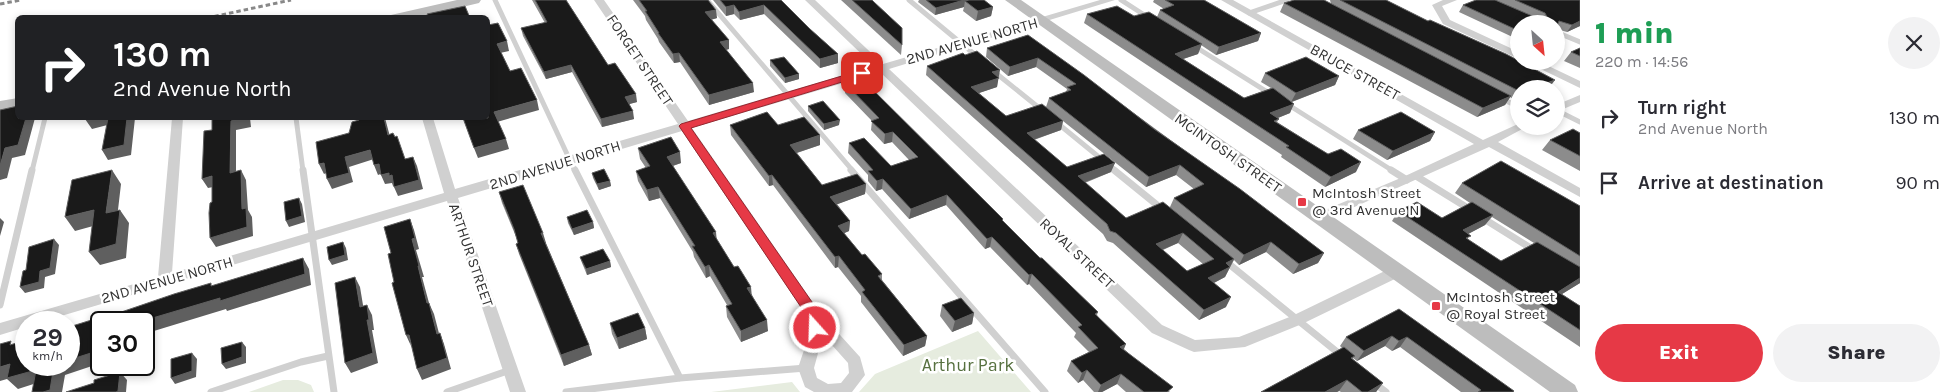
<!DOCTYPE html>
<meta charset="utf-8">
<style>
body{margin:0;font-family:Karla,sans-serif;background:#f2f2f3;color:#2b2b33;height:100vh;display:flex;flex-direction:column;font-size:19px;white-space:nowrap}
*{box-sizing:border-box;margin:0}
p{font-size:16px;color:#7c7c81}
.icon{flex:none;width:28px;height:28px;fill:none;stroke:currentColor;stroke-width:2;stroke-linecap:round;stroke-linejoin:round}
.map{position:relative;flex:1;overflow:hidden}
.sheet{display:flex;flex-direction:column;background:#fff;width:375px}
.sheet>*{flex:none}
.banner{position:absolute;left:15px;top:15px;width:475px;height:105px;border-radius:8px;box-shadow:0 2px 8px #0003;background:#202124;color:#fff;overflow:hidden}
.needle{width:32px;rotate:153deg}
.tools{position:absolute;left:1510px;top:15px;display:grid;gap:10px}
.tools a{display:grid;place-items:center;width:55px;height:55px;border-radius:50%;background:#fff;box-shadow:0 2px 8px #0003;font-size:25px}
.speed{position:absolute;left:15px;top:311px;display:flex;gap:10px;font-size:25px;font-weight:700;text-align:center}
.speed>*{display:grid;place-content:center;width:65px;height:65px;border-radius:50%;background:#fff;box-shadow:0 2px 8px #0003;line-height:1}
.speed small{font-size:12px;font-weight:400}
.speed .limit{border:2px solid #111;border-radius:8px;background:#fff;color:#111}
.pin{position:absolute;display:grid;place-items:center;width:42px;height:42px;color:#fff;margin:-21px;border-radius:10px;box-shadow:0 2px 8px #0006}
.me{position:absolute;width:55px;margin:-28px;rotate:340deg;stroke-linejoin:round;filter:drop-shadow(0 0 4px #0008)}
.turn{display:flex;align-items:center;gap:18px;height:105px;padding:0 15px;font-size:22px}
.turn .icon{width:65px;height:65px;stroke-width:2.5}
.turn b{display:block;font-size:35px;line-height:42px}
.round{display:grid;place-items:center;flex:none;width:52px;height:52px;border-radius:26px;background:#f2f2f3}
.headline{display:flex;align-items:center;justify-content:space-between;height:85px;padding:0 15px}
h1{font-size:30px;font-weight:800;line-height:38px;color:#1e9e55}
.cta{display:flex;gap:10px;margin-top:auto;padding:10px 15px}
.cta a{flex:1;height:58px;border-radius:30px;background:#e63946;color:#fff;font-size:20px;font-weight:800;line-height:58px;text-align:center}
.cta a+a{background:#f2f2f3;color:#2b2b33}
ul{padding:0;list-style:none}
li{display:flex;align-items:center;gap:15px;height:65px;padding:0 15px}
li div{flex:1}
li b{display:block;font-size:19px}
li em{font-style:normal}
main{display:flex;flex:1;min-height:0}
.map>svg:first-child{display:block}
</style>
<main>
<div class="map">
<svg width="1580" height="392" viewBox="0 0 1580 392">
<rect width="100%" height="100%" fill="#fff"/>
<path fill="#e6ecdf" d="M978,331L1031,392H859L875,374Z
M283,380H298L311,385L314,392H249Z
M792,382L800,392H711Z"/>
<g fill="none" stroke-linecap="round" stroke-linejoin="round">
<path stroke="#d0d0d0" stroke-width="5" d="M495,0L575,171
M707,0L853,171
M909,0L979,58
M1121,0L1149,18
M1249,13L1287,0
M1556,32L1580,42
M1194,46L1272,95
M992,70L1043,111
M1500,98L1519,107
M1287,104L1393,171
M1556,110L1580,122
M296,118L303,171
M1056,122L1116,171
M32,171L45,118"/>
<path stroke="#d0d0d0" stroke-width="7" d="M303,170L334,392
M575,170L680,378
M851,170L1045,392
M1114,170L1162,209
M1391,170L1407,180
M1416,176L1471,210
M1481,217L1534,250
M1224,260L1342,356
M0,305L32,170
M1373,382L1386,392
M211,392L301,362L328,356
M447,392L510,370
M566,392L680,378L806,368"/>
<path fill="#d0d0d0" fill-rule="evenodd" d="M594,0H604L688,121L874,66L805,0H815L883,64L1100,0H1115L889,69L1162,325L1195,340L1239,337L1292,316L1391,268H1401L1403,272L1401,276L1302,324L1245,347L1194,352L1189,350L1152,333L880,72L692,128L821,314L860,357L865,375L852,392H814L805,387L798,368L808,338L809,319L682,131L458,198L526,392H510L447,201L41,322H26V327L0,335V323L158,277L172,118H183L172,273L444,193L422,118H433L455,189L678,124ZM823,335L848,363L849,373L841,383L828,384L817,378L814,368Z
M1221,0H1233L1483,140L1518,124L1519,126H1528L1498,142L1580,188V197L1489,147L1323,221H1313L1312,218L1313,215L1403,177L1474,144Z
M1443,0H1457L1442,6L1450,20L1519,52V59L1443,24L1432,5Z
M1524,61H1538L1580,81V88Z
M1580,95V102L1556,112V105Z"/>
<path fill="#bdbdbd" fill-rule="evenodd" d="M457,0H481L479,3L416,18H390L391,15Z
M1005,0H1021L1575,385L1578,392H1550Z
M18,98V107L0,111V101Z"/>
<path stroke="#888" stroke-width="3" stroke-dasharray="4.5 3" stroke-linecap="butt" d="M0,4L21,0
M207,18L291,0"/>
</g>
<path fill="#8c8c8c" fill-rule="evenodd" d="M532,0H566L608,65L637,102L629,104L634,119L602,127L572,72L546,79L523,36L521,28L545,23Z
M633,0H708L717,18L711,20L729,40V49L726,50L754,92L709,105L680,62L674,63L659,42L658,39L646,20L645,16Z
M713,0H781L810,29L838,54V63L820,68L764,14L740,20L734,14L726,16Z
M841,0H872L902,45L901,55Z
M919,0H984L993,7L991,16L976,21L963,11L964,7L935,15L918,2Z
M1154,0H1204L1261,33L1258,41L1216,55L1201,45L1198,54L1183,59L1244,98L1271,88L1261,82L1265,73L1339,76L1335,85L1292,102L1290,113L1278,118L1279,119L1277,122L1356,172L1325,187L1281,157L1282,155L1084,23L1087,14L1134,16L1157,17L1160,10L1164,9L1153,2Z
M1330,0H1386L1549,88L1519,89V99L1515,100L1510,97L1505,105L1477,117L1280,12L1284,3L1331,4Z
M1496,0H1580V26L1567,32L1560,30L1556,35V24H1519V40L1459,12L1463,5Z
M1028,35L1324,253L1318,263L1293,274L1266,252L1239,265L1234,260L1225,277L1214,283L1226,307L1199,320L1113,243L1107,241L1103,234L926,75L927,66L998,77L997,87L979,93L1006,116L1046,107L1049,98L1066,92L1067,89L1036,67L1008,76L986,57L987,48ZM1063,121L1146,187L1176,175L1194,189L1174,198L1170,207L1126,218L1085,183L1111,172L1067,167L1034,140L1061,130ZM1178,243L1203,264L1187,271L1163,250Z
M1580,48V68L1564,61L1571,52Z
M770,60L799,79L785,83L770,66Z
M845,83L1003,221L1040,258L1098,312L1097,315L1124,349L1170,392H1126L1117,384L1102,392H1094L1083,380L1078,383L1067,371L1071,361L1089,352L1074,337L1076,333L1029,284L1027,285L990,247L985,249L946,205L909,219L882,189L876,191L868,181V175L848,153L849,143L891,166L909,160L892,142L884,144L871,130L872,121L845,93Z
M808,106L839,125L824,130L808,111Z
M730,125H778L820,135V145L797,153L822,185L866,184L865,194L837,204L850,221L849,231L844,233L862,255L882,274V280L927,336L925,346L903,356L861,302V296L838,267L835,268L773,185L769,186L731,135Z
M1358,130L1435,132L1430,141L1387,160L1353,139Z
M1580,133V171L1542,150L1550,140Z
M638,148L681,163L673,166L717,240L752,295L768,331L741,342L727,317L726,306L727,305L710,276L706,278L694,257L693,252L660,198L649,201L638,181L636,171L646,168L640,159Z
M592,173L610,181L611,186L599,190L593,178Z
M1462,183L1580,206V283L1562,294L1580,306V347L1392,221L1398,211L1442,218L1470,203L1455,193ZM1492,217L1534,243L1501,261L1468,240V234L1485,225Z
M499,192L546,243L589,345L592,355L564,366L519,254L516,244L518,243L517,239L502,203Z
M567,217L593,222L594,228L574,235L568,223Z
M580,257L610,261L611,267L587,275L582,263Z
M942,305L974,313L972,324L952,332L940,316Z
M1399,309L1513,392H1461L1400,347L1392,351L1385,346L1357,361L1353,358V359L1383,383L1376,392H1341L1339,391L1337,392H1261L1342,348L1340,346L1346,337Z
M610,323L645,328L647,339L619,349L612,334Z"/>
<path fill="#5f5f5f" d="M964,0H975L965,1L964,7L935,15L936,8Z
M734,5V14L726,16V7Z
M764,5V14L740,20L739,12Z
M993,7L991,16L976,21L978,11Z
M716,10L717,18L706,21L705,12Z
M1580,21V26L1567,32L1572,25Z
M1261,33L1258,41L1216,55L1219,47Z
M729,40V49L720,51V42Z
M507,41L509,51L500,53L497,44Z
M1202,44L1198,54L1171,63L1175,54Z
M679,53L680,62L674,63L673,54Z
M838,54V63L820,68V59Z
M1038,58L1036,67L1008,76L1010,67Z
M571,65L572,72L546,79L544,72Z
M1000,70L997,87L970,96L971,87L992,72Z
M799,74V79L785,83V78Z
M1339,76L1335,85L1291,102L1296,93Z
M1555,80L1549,88L1546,89H1530Z
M753,83L754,92L709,105V95Z
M636,94L637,102L626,105L625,97Z
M1511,96L1505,105L1477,117L1483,108Z
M537,100L539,110L497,122L494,112Z
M1294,104L1290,113L1265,123L1270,113Z
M633,111L634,119L602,127L601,119Z
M26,118H35L25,155L12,158L7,178L0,180V166L5,148Z
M91,118H111L115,123L92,129L85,119Z
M127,118H135L131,155L108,160L102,150Z
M246,118H250L251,127L236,130V183L230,173L231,121Z
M384,118H385L392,144L388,135Z
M840,120L839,125L824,130V124Z
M1063,121L1061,130L1024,143L1027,133Z
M893,132L892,142L884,144L885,134Z
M1435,132L1430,141L1387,160L1393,151Z
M820,135V145L790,155V145Z
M506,139L509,149L478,158L474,148Z
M370,150L374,159L349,167L353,182L332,189L327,179L345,157Z
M680,152L681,163L669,167L667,157Z
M413,157L417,166L423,189L398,196L394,187Z
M1361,162L1356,172L1325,187L1331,177Z
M324,163L328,172L324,174L319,164Z
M1115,163L1111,172L1075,186L1078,176Z
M379,164L383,173L378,175L374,165Z
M1180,165L1176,175L1146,187L1149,177Z
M112,170L121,184L116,227L106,213Z
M241,170L246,180L248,210L252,217L253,236L216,247L210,238L242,209Z
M389,173L392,175L396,185L393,186L392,183L385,184L381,175Z
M772,175L773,185L769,186V176Z
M212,176L218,186L208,188L202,179Z
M883,179L882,189L876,191L877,181Z
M610,181L611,186L599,190L597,184Z
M866,184L865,194L830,207V197Z
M658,187L660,198L649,201L647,190Z
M947,195L946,205L909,219L911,209Z
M299,198L302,204L305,222L289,227L286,221Z
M94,210L104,223L75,231L65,217Z
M120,210L129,223L126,258L100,265L89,252Z
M1493,215L1485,225L1455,241L1463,230Z
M0,218L4,222L0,236Z
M410,219L414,230L419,249L416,250L424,277H422L432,314L427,303L418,266L412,239Z
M850,221L849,231L838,236V226Z
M593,222L594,228L574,235L572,229Z
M716,232L717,243L713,233Z
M541,233H543L546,243L544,244Z
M1183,233L1178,243L1152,254L1156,244Z
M992,237L990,247L985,249L987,239Z
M54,239L59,245L55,274L45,277L44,288L25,293L20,287L40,271Z
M343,242L346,248L348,260L332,265L329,260Z
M1271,242L1266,252L1239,265L1244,255Z
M1324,253L1318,263L1293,274L1299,264Z
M839,256L838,267L835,268V257Z
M303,258L309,269L311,285L227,311L226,309L144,334V322H139Z
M1234,259L1225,277L1204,288L1208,278L1226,263Z
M610,261L611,267L587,275L586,269Z
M709,265L710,276L706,278L705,267Z
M1032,274L1029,284L1027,285L1029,275Z
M355,277L360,287L365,317L360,307Z
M1580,278V283L1549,302L1558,292Z
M751,287L752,298L747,288Z
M1231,297L1226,307L1199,320L1204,310Z
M429,303L434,314L442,345L437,334Z
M367,305L372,315L374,330H372L378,363L351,373L345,363L367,320Z
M974,313L972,324L952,332L955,321Z
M767,320L768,331L741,342V331Z
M645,328L647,339L619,349L617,338Z
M440,333L444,344L451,369L422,380L417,369Z
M406,335H409L411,346Z
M927,336L925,346L903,356L904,345Z
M1392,336L1385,346L1357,361L1364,351Z
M1407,337L1400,347L1392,351L1399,341Z
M101,341V363L65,375L62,392H43L54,365H69V360L95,343Z
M242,342L246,347V363L226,369L222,364Z
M1126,344L1122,354L1120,347Z
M589,345L592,355L564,366L561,355Z
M192,353L197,359L196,377L175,384L171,378Z
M10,364L36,370L46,380L18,389L7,379L0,381V367Z
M1087,370L1083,380L1078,383L1082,373Z
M120,372L127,380L126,392H116Z
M1121,374L1117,384L1102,392H1098L1101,385Z
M1347,380L1339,391L1337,392H1325Z
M1383,383L1376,392H1368Z"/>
<path fill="#1a1a1a" stroke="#5f5f5f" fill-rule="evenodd" d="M535,0H566L608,65L615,63L636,94L625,97L633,111L601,119L571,65L544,72L521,28L547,22Z
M639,0H708L716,10L705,12L729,40L720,42L753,83L709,95L679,53L673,54L658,33H659L645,11H647Z
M720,0H781L810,29L838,54L820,59L764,5L739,12L734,5L726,7Z
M852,0H872L874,2L902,28V45Z
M926,0H964L936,8Z
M969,0H984L993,7L978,11L965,1Z
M1165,0H1204L1261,33L1219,47L1160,10L1174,5Z
M1294,0H1324L1511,96L1483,108L1284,3Z
M1340,0H1386L1428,21L1430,20L1506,54L1555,80L1530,89H1519V91Z
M1476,0H1495L1544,21L1547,17L1545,13L1515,0H1580V21L1572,25L1559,21L1557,26L1560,29L1556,31V24H1519V31L1463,5Z
M465,6L470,18H429L427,14Z
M1117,6L1134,16L1149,12L1202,44L1175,54L1244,98L1273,88L1294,104L1270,113L1279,119L1274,121L1328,154L1341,149L1361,162L1331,177L1286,147L1289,146L1087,14Z
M498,23L507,41L497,44L510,71L521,68L537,100L494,112L506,139L474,148L463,118H488V25Z
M1028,35L1084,75L1154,129L1240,189L1324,253L1299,264L1271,242L1244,255L1174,198L1204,184L1180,165L1149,177L1049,98L1071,90L1067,87L1076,84L1038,58L1010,67L987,48Z
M1580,48V56L1571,52Z
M977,51L1000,70L992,72L999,78L971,87L1006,116L1042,104L1063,121L1027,133L1067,167L1104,154L1115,163L1078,176L1126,218L1163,202L1234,259L1226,263L1230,267L1208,278L1231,297L1204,310L1116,233L1110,231L1107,224L927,66L963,53L965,55ZM1183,233L1214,259L1187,271L1156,244Z
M784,57L799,74L785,78L770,60Z
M1306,57L1339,76L1296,93L1265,73Z
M862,79L997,213L1003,219L1002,220L1040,258H1042L1098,312L1095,314L1126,344L1120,347L1173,387L1167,392H1144L1121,374L1101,385L1087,370L1082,373L1071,361L1098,348L1078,327L1082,325L1032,274L1029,275L992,237L987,239L947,195L911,209L883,179L877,181L868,171L873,170L849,143L864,138L891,166L918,157L893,132L885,134L871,121L879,118L845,83Z
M823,101L840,120L824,124L808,106Z
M18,106V118H26L18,145L5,148L0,166V110Z
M767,112L778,125L804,117L820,135L790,145L822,185L857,174L866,184L830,197L850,221L838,226L862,255L865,254L882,274L878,276L927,336L904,345L862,292L865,290L839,256L835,257L772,175L769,176L730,125Z
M1401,112L1435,132L1393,151L1358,130Z
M108,118H127L124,145L102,150Z
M212,118H246L231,121L230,173L241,170L242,209L246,208L247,227L210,238L209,213L210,203L212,202V176L202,179L204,131L212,130Z
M358,118H384L388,135L393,133L395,137L397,136L405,159L413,157L419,180L394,187L392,175L389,176V173L381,175L379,164L374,165L370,150L345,157L349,173L327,179L324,163L319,164L316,142L349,133L352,122L359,120Z
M1573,129L1580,133V156L1550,140Z
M671,137L680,152L667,157L716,232L713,233L734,267L738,266L751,287L747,288L767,320L741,331L726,306L732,304L709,265L705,267L692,246H695L658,187L647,190L636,171L650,166L638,148Z
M1501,161L1580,206V256L1462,183Z
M604,169L610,181L597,184L592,173Z
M112,170L106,213L120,210L116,244L89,252L94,210L65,217L72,180Z
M523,185L543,233H541L589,345L561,355L516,244L518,243L514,229L499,192Z
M299,198L302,216L286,221L284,202Z
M1417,202L1442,218L1472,202L1493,215L1463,230L1471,236L1466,238L1501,261L1537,242L1580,267V278L1558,292L1580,306V330L1398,211Z
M587,210L593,222L572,229L567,217Z
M410,219L415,238L412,239L419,266H418L427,303H429L437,334L440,333L447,358L417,369L409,335H406L392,283L394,282L388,254L391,253L384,227Z
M54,239L50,268L40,271L39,282L20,287L23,271L26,270L29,247Z
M343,242L345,255L329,260L327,247Z
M603,249L610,261L586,269L580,257Z
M303,258L305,274L220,301V298L139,322H101V341L95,343L94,352L69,360V327L98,318V320L174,294L211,283V286Z
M355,277L360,307L367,305L369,320H367L373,353L345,363L335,283Z
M961,298L974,313L955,321L942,305Z
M1399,309L1514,391L1513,392H1478L1481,390L1407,337L1399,341L1392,336L1364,351L1346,337Z
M638,313L645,328L617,338L610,323Z
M26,340V365H54L50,390L43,392H32L36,370L7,378L10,364L0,367V344L11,341L10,345Z
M242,342V357L222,364L221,348Z
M1344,347L1355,356L1351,358L1383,383L1368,392H1362L1347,380L1325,392H1261Z
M192,353V371L171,378V359Z
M120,372L118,391L116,392H66L94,383V380Z"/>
<path fill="#e63946" stroke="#96252e" d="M862,70L865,71V75L691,128L821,315C823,320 823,327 820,332L815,333L811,332L809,328V319L679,126L681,124Z"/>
<g fill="#e63946" stroke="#fff" stroke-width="2">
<rect x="1297" y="197" width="10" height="10" rx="2.5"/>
<rect x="1431" y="301" width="10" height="10" rx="2.5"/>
</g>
<g text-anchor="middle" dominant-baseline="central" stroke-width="5" stroke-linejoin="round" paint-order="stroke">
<g font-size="15" fill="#333" stroke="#fff">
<text transform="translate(972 41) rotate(-16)">2ND AVENUE NORTH</text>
<text transform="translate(640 60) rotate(56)">FORGET STREET</text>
<text transform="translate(1355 72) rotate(29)">BRUCE STREET</text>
<text transform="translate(1228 153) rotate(35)">MCINTOSH STREET</text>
<text transform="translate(555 165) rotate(-17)">2ND AVENUE NORTH</text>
<text transform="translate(1077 253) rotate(43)">ROYAL STREET</text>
<text transform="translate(471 255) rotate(71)">ARTHUR STREET</text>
<text transform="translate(167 280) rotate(-16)">2ND AVENUE NORTH</text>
</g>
<g font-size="15" fill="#333" stroke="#fff" text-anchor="start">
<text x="1312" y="193">McIntosh Street<tspan x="1312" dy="17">@ 3rd Avenue N</tspan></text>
<text x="1446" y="297">McIntosh Street<tspan x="1446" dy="17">@ Royal Street</tspan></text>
</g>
<g font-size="18" fill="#56703f" stroke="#fff">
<text x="968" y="365">Arthur Park</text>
</g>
</g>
</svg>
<div class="tools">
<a><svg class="needle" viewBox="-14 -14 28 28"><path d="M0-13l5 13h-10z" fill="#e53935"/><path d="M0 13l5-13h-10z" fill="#7c7c81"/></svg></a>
<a><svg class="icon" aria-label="layers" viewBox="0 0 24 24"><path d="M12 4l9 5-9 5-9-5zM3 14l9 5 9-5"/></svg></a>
</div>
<div class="speed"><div>29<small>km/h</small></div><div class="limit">30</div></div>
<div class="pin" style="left:862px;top:73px;background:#d93025"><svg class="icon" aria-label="arrive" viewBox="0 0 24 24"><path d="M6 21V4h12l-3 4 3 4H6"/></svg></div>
<svg class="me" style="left:815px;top:328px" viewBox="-20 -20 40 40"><circle r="17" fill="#e63946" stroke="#fff" stroke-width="3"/><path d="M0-11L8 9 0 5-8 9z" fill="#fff"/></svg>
<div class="banner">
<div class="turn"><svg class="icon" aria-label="right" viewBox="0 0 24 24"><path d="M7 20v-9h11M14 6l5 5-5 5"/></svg><div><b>130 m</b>2nd Avenue North</div></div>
</div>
</div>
<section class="sheet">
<div class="headline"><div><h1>1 min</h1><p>220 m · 14:56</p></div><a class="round"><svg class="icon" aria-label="close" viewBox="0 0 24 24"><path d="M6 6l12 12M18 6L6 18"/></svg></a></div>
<ul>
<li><svg class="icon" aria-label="right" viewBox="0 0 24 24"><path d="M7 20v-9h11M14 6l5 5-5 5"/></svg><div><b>Turn right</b><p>2nd Avenue North</p></div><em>130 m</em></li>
<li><svg class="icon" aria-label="arrive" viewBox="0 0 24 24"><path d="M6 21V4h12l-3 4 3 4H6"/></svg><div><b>Arrive at destination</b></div><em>90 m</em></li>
</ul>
<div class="cta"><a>Exit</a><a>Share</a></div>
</section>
</main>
